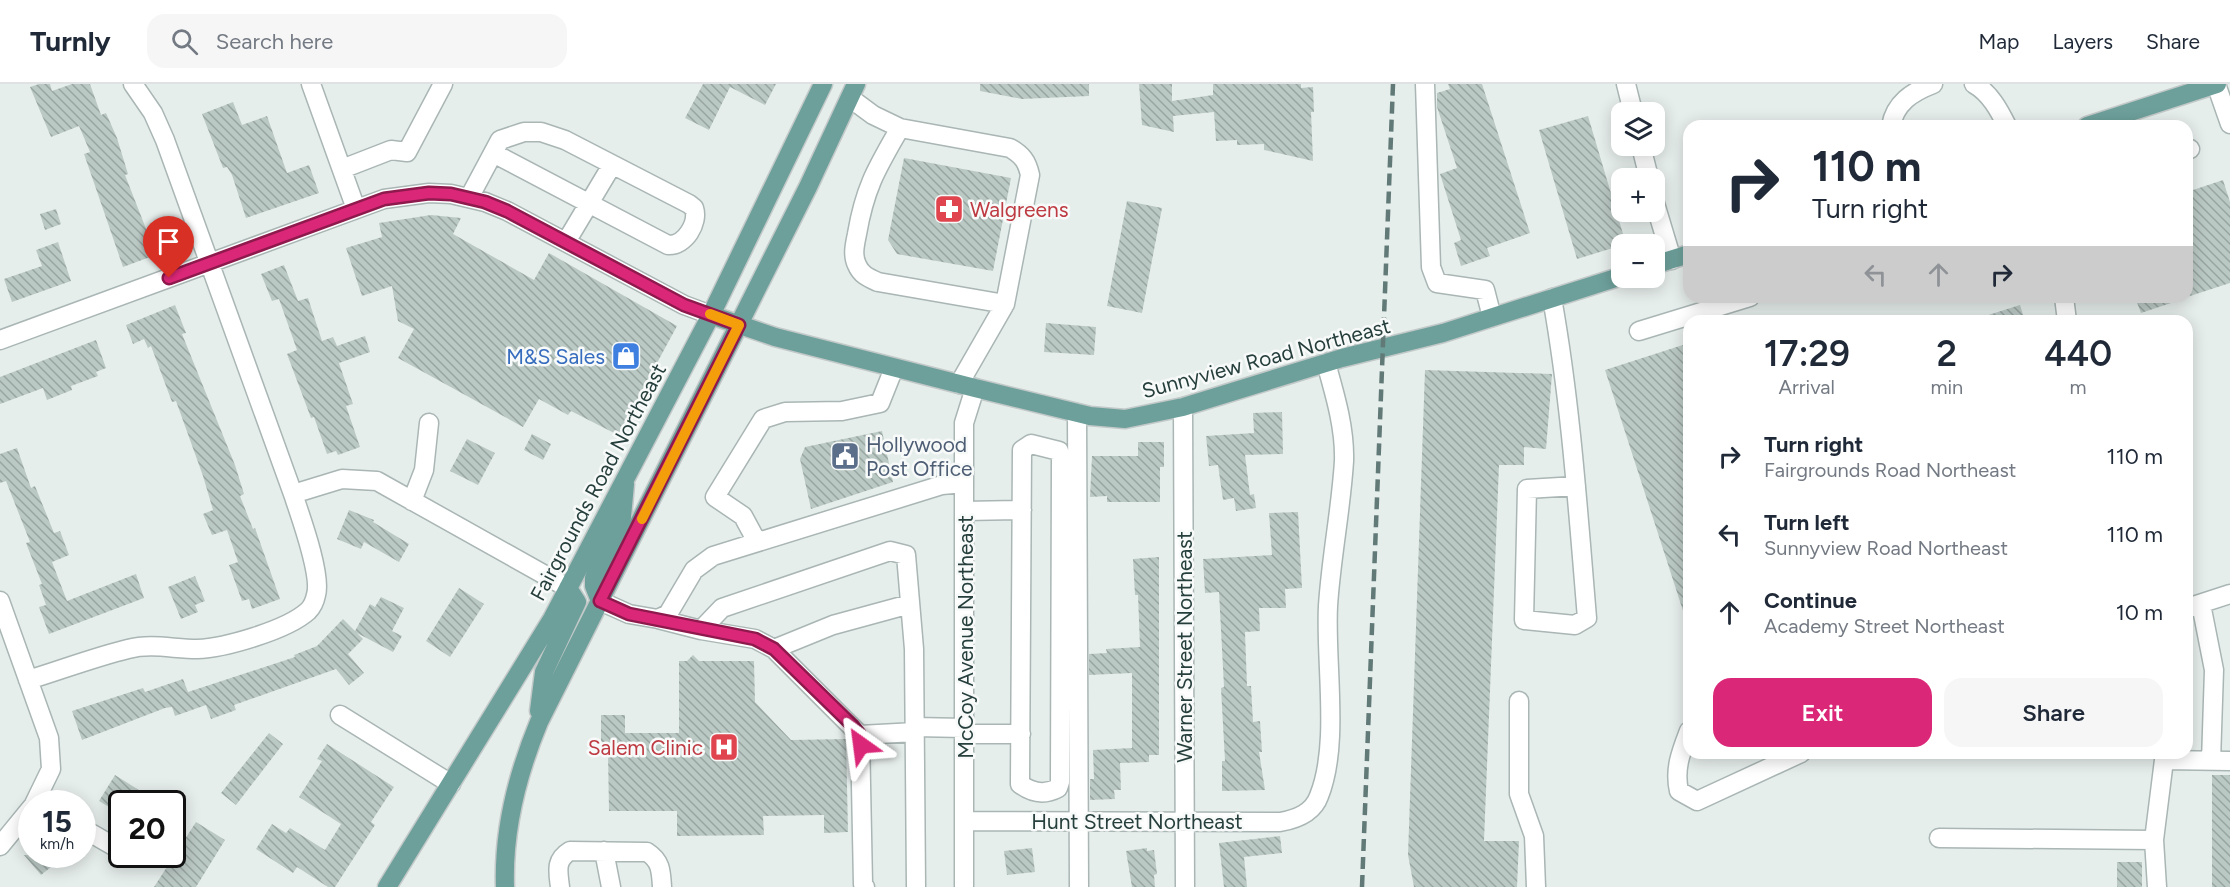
<!DOCTYPE html>
<meta charset="utf-8">
<style>
body{margin:0;font-family:Figtree,sans-serif;background:#f6f6f7;color:#1f2937;height:100vh;display:flex;flex-direction:column;font-size:22px;white-space:nowrap}
*{box-sizing:border-box;margin:0}
p{font-size:20px;color:#747a83}
.icon{flex:none;width:33px;height:33px;fill:none;stroke:currentColor;stroke-width:2;stroke-linecap:round;stroke-linejoin:round}
.map{position:relative;flex:1;overflow:hidden}
.sheet{position:absolute;left:1683px;top:231px;width:510px;height:444px;display:flex;flex-direction:column;background:#fff;border-radius:18px;box-shadow:0 3px 15px #0003}
.sheet>*{flex:none}
.top-card{position:absolute;left:1683px;top:36px;width:510px;height:183px;border-radius:18px;box-shadow:0 3px 15px #0003;background:#fff;color:#1f2937;overflow:hidden}
.buttons{position:absolute;left:1611px;top:18px;display:grid;gap:12px}
.buttons a{display:grid;place-items:center;width:54px;height:54px;border-radius:12px;background:#fff;box-shadow:0 3px 15px #0003;font-size:30px}
.speed{position:absolute;left:18px;top:706px;display:flex;gap:12px;font-size:30px;font-weight:700;text-align:center}
.speed>*{display:grid;place-content:center;width:78px;height:78px;border-radius:50%;background:#fff;box-shadow:0 3px 15px #0003;line-height:1}
.speed small{font-size:15px;font-weight:400}
.speed .limit{border:3px solid #111;border-radius:9px;background:#fff;color:#111}
.pin{position:absolute;display:grid;place-items:center;width:51px;height:51px;color:#fff;margin:-62px -26px;border-radius:50% 50% 50% 0;rotate:-45deg;box-shadow:0 0 6px #0007}
.pin .icon{rotate:45deg}
.me{position:absolute;width:66px;margin:-33px;rotate:329deg;stroke-linejoin:round;filter:drop-shadow(0 0 4px #0008)}
.turn{display:flex;align-items:center;gap:21px;height:126px;padding:0 30px;font-size:27px}
.turn .icon{width:78px;height:78px;stroke-width:2.5}
.turn b{display:block;font-size:42px;line-height:51px}
.lanes{display:flex;align-items:center;height:57px;padding:0 30px;background:#0003;justify-content:center;gap:30px;direction:ltr}
.lanes .off{opacity:.35}
.eta{display:flex;justify-content:space-evenly;align-items:center;height:102px;text-align:center}
.eta b{font-size:36px;font-weight:600;line-height:42px}
.action{display:flex;gap:12px;margin-top:auto;padding:12px 30px}
.action a{flex:1;height:69px;border-radius:18px;background:#db2777;color:#fff;font-size:24px;font-weight:600;line-height:69px;text-align:center}
.action a+a{background:#f6f6f7;color:#1f2937}
ul{padding:0;list-style:none}
li{display:flex;align-items:center;gap:18px;height:78px;padding:0 30px}
li div{flex:1}
li b{display:block;font-size:22px}
li em{font-style:normal}
header{display:flex;align-items:center;gap:36px;box-sizing:border-box;height:84px;padding:0 30px;background:#fff;border-bottom:2px solid #e0e1e3}
header strong{font-size:28px}
nav{display:flex;gap:33px;margin-inline-start:auto;font-size:21px}
.search{width:420px;height:54px;background:#f6f6f7;display:flex;align-items:center;gap:15px;box-sizing:border-box;padding:0 21px;border-radius:18px;color:#747a83;font-size:22px}
.map>svg:first-child{display:block}
</style>
<header>
<strong>Turnly</strong>
<div class="search"><svg class="icon" aria-label="search" viewBox="0 0 24 24"><circle cx="10" cy="10" r="6"/><path d="M15 15l6 6"/></svg>Search here</div>
<nav><a>Map</a><a>Layers</a><a>Share</a></nav>
</header>
<div class="map">
<svg width="2230" height="803" viewBox="0 0 2230 803">
<defs>
<pattern id="building-back-hatch" width="6" height="6" patternUnits="userSpaceOnUse" patternTransform="scale(1.5)"><rect width="6" height="6" fill="#bbc9c5"/><path d="M-1 5l2 2M0 0l6 6M5-1l2 2" fill="none" stroke="#98a5a1"/></pattern>
</defs>
<rect width="100%" height="100%" fill="#e6eeec"/>
<path fill="url(#building-back-hatch)" d="M39,0H50L52,7L72,0H90L101,31L106,29L117,54L128,90L125,91L150,155L155,153L161,169L123,183L84,70L90,68L79,42L51,53L30,3Z
M703,0H776L765,21L730,3L709,46L685,34Z
M980,0H1089V12L1022,15L980,7Z
M1139,0H1172V17L1213,11V0H1301V4L1313,3L1314,28H1311L1313,77L1264,66V60L1237,61V56L1216,57L1214,28L1173,32L1174,48L1142,41Z
M1448,0H1482L1530,149L1487,164L1490,172L1461,182L1454,159L1461,156L1440,90L1457,84L1437,23V9L1450,5Z
M233,18L242,41L267,32L287,89L309,81L319,109L246,134L232,91L227,83L223,84L202,30Z
M1588,32L1626,160L1577,175L1539,46Z
M904,74L1011,94L993,187L897,170L888,156Z
M2223,96L2230,118V199L2187,213V108Z
M1127,117L1162,124L1142,229L1107,222Z
M56,125L61,140L45,146L40,130Z
M431,131L461,134L453,150L534,196L549,169L677,242L618,351L571,327L568,331L539,315L523,343L398,274L414,245L398,237L392,202L362,212L346,164L382,153L379,139Z
M58,158L71,197L12,218L4,195L42,182L36,166Z
M284,181L298,217L308,214L322,257L333,253L337,262L365,252L370,268L339,279L353,320L346,322L360,363L338,371L336,367L327,370L314,333L311,334L287,270L297,266L279,215L272,217L261,190Z
M2135,213H2180V216L2141,229Z
M175,221L186,249L182,250L235,381L244,410L240,412L253,445L255,444L280,515L252,525L249,515L242,517L229,481L238,478L227,446L212,451L203,430L213,426L203,392L176,317L172,318L151,262L148,264L144,255L133,260L126,241Z
M2020,221L2025,237H1980L1979,234Z
M1046,239L1096,243L1094,271L1044,268Z
M96,256L106,284L96,288L98,292L71,302L72,306L47,316L43,304L0,320V293Z
M1689,259V536H1686L1605,286Z
M1425,286L1552,290L1546,365L1524,363V381H1499L1484,757H1519L1517,803H1414L1408,771Z
M1282,328L1283,370L1245,371L1250,411L1254,410L1256,424L1236,427L1234,414L1223,416L1218,381L1209,382L1206,352L1254,349L1253,329Z
M882,347L893,398L811,425L800,375L805,363Z
M532,350L551,360L543,376L524,366Z
M467,355L495,369L478,401L450,387Z
M1138,358H1164V383H1160V418H1107V412L1090,413L1092,372H1138Z
M17,364L31,404L35,402L54,449L60,447L69,471L52,478L67,517L136,490L144,514L49,550L39,523L46,521L39,501L42,500L26,459L30,458L6,397L0,399V370Z
M349,426L374,436L373,438L409,460L399,478L364,458L361,465L337,455Z
M1298,428L1302,504L1285,505L1286,524H1259L1260,547L1245,548L1247,602H1251L1253,638L1260,637L1262,668H1259L1265,706L1222,707V677H1225L1221,604L1224,603L1219,508L1205,509L1203,475L1272,471L1269,429Z
M1159,473V671H1149V678L1120,679L1121,706H1114L1115,715L1090,716V695H1094L1093,666L1132,664V589L1089,591V570L1107,569L1106,565L1140,563L1138,511H1135L1133,475Z
M195,492L205,517L195,521L198,528L181,535L168,503Z
M459,504L484,520L450,573L426,557Z
M381,513L404,524L392,547L402,552L393,568L357,549L363,555L348,570L364,589L349,601L336,585L234,621L236,626L211,635L206,621L175,632L172,623L165,624L82,656L72,627L143,604L145,608L183,595L188,608L295,573L294,571L317,562L343,535L355,547L370,520L375,523Z
M693,571L699,577H754L755,618L791,656L846,655L848,748L824,749V731L763,732L764,751L677,752V727H609L608,670H601V631H625V649H679V577H687Z
M269,649L283,660L236,721L221,709Z
M327,660L394,703L371,738L375,741L335,803H328L297,783L293,789L256,765L272,740L286,749L290,744L325,766L341,740L299,713L322,677L317,675Z
M115,691L161,720H122V731L99,717Z
M2212,691H2230V803H2212Z
M196,738L225,756L196,803H154Z
M1280,752L1282,769L1244,773L1247,803H1224L1219,759Z
M1032,764L1035,788L1007,791L1004,767Z
M1147,764V767L1154,766L1157,790L1154,791L1155,803H1132L1126,767Z
M24,771H66L41,791Z
M2117,778H2142V803H2117Z"/>
<g fill="none" stroke-linecap="round" stroke-linejoin="round">
<g stroke="#a9b6b4" stroke-width="21">
<path id="minor" d="M133,0L153,29L165,56L293,410L342,395L377,397L568,504
M311,0L356,125
M1425,0L1431,183L1437,199L1485,206L1492,233
M1626,0L1633,28
M1974,0C1990,9 1999,26 2007,42
M2216,0L2230,40
M850,14L873,31L900,44L1010,64C1022,71 1027,77 1030,91L1005,220L959,300
M1891,42C1895,19 1912,8 1933,0
M900,44C877,84 865,103 857,150C855,160 852,171 857,181C861,191 869,194 878,198L1005,220
M1641,62L1649,94
M2187,66L2190,65
M342,85L391,66L407,68L443,0
M469,114L500,56L524,48H541L565,56L689,120L694,124C699,139 685,162 668,161L493,69
M1654,116L1672,176
M566,158L612,81
M2064,213L2067,237
M1552,214C1571,320 1578,427 1587,534L1575,541L1524,536L1527,405L1576,402
M1639,247L1750,213
M0,256L384,115L429,109L451,110L485,118L507,127L684,221L711,231
M1183,323L1185,803
M1077,329L1079,803
M1031,360L1059,367L1061,375L1060,698L1058,704C1045,711 1032,709 1020,700L1022,366Z
M412,417L424,386L429,339
M964,427L1022,426
M757,458L743,432L715,413L763,335L785,328L842,327L880,319L894,284
M0,517L49,654L51,685L34,720
M600,517L629,530L658,535L668,530L694,486L713,472L942,401L964,399
M2201,520L2214,586L2211,677
M2187,524L2230,510
M658,535L701,546L722,524L890,467L906,471L914,565L916,803
M701,546L755,555L774,565L860,651L863,800L865,803
M774,565L833,541L910,520
M28,596C61,586 95,573 128,565C151,559 174,565 197,565C225,564 287,546 308,527C312,523 315,516 316,511C322,491 300,431 293,410
M1519,617V710L1534,752L1536,803
M340,631L451,700
M914,643L965,644
M1689,647C1681,668 1674,685 1679,707L1697,717L1801,669
M965,650H1021
M860,651L915,648
M2164,669V676L2230,677
M965,737L1280,738C1297,735 1313,729 1319,712C1340,660 1325,579 1328,522C1331,474 1341,426 1344,377C1345,344 1335,311 1326,279
M82,744L122,767
M1939,754L2154,756
M0,762L32,723
M604,767L611,803
M560,803C558,787 555,776 570,767L647,768C661,777 661,787 662,803
M964,803V339L975,304
M2157,803L2154,756L2164,676"/>
</g>
<g stroke="#c2c9c8" stroke-width="21">
<path id="major" d="M2087,42L2217,0
M1654,181L1689,170
M711,231L775,253L975,304L1090,332L1125,335L1183,323L1342,274L1443,249L1622,192
M600,517L594,502V494L622,433L625,400
M539,627L544,588L577,518L568,504
M387,803L552,535L711,231L823,0
M505,803C503,745 517,691 539,638L808,103L856,0"/>
</g>
<use href="#minor" stroke="#fff" stroke-width="18"/>
<use href="#major" stroke="#6ea09b" stroke-width="18"/>
<path stroke="#617a77" stroke-width="4.5" stroke-dasharray="12 6" stroke-linecap="butt" d="M1362,803L1393,0"/>
</g>
<g fill="none" stroke-linecap="round" stroke-linejoin="round">
<g stroke="#8e194d" stroke-width="15">
<path id="route" d="M169,194L384,115L429,109L451,110L485,118L507,127L684,221L739,241L600,517L629,530L755,555L774,565L852,641L860,651L861,661"/>
</g>
<use href="#route" stroke="#db2777" stroke-width="10"/>
<path stroke="#f59e0b" stroke-width="10" d="M642,435L739,241L710,230"/>
</g>
<defs>
<g id="pharmacy-square" transform="scale(1.5)"><rect x="-9" y="-9" width="18" height="18" rx="4" fill="#e0444e" stroke="#f7faf9"/><path d="M-2-6h4v4h4v4h-4v4h-4v-4h-4v-4h4Z" fill="#fff"/></g>
<g id="shop-square" transform="scale(1.5)"><rect x="-9" y="-9" width="18" height="18" rx="4" fill="#3f7fe0" stroke="#f7faf9"/><path d="M-5-2.5h2.3a2.7 3.5 0 0 1 5.4 0H5L5.5 6h-11ZM-1.5-2.5h3a1.5 2.3 0 0 0-3 0Z" fill="#fff"/></g>
<g id="civic-square" transform="scale(1.5)"><rect x="-9" y="-9" width="18" height="18" rx="4" fill="#5c6f8a" stroke="#f7faf9"/><path d="M-.6-6.5H3V-4.5H.6V-3L4-1V1h2V6H-6V1h2V-1L-.6-3ZM-1.2 2.5V6h2.4V2.5Z" fill="#fff"/></g>
<g id="hospital-square" transform="scale(1.5)"><rect x="-9" y="-9" width="18" height="18" rx="4" fill="#e0444e" stroke="#f7faf9"/><path d="M-5-5h3v3.5h4V-5h3V5h-3V1.5h-4V5h-3Z" fill="#fff"/></g>
</defs>
<g fill-rule="evenodd">
<use href="#pharmacy-square" x="949" y="125"/>
<use href="#shop-square" x="626" y="272"/>
<use href="#civic-square" x="845" y="372"/>
<use href="#hospital-square" x="724" y="663"/>
</g>
<g text-anchor="middle" dominant-baseline="central" stroke-width="5" stroke-linejoin="round" paint-order="stroke">
<g font-size="21" fill="#be3a42" stroke="#f7faf9" text-anchor="start">
<text x="970" y="125">Walgreens</text>
<text x="703" y="663" text-anchor="end">Salem Clinic</text>
</g>
<g font-size="21" fill="#366cbe" stroke="#f7faf9" text-anchor="end">
<text x="605" y="272">M&amp;S Sales</text>
</g>
<g font-size="21" fill="#263f3c" stroke="#f7faf9">
<text transform="translate(1266 274) rotate(-15)">Sunnyview Road Northeast</text>
<text transform="translate(598 398) rotate(-62)">Fairgrounds Road Northeast</text>
<text transform="translate(965 553) rotate(-90)">McCoy Avenue Northeast</text>
<text transform="translate(1184 563) rotate(-90)">Warner Street Northeast</text>
<text x="1137" y="737">Hunt Street Northeast</text>
</g>
<g font-size="21" fill="#4e5e75" stroke="#f7faf9" text-anchor="start">
<text x="866" y="360">Hollywood<tspan x="866" dy="24">Post Office</tspan></text>
</g>
</g>
</svg>
<div class="buttons">
<a><svg class="icon" aria-label="layers" viewBox="0 0 24 24"><path d="M12 4l9 5-9 5-9-5zM3 14l9 5 9-5"/></svg></a>
<a>+</a>
<a>−</a>
</div>
<div class="speed"><div>15<small>km/h</small></div><div class="limit">20</div></div>
<div class="pin" style="left:169px;top:194px;background:#d93025"><svg class="icon" aria-label="arrive" viewBox="0 0 24 24"><path d="M6 21V4h12l-3 4 3 4H6"/></svg></div>
<svg class="me" style="left:861px;top:661px" viewBox="-20 -20 40 40"><path d="M0-17L14 15 0 8-14 15z" fill="#db2777" stroke="#fff" stroke-width="4"/></svg>
<div class="top-card">
<div class="turn"><svg class="icon" aria-label="right" viewBox="0 0 24 24"><path d="M7 20v-9h11M14 6l5 5-5 5"/></svg><div><b>110 m</b>Turn right</div></div>
<div class="lanes"><svg class="icon off" aria-label="left" viewBox="0 0 24 24"><path d="M17 20v-9H6M10 6l-5 5 5 5"/></svg><svg class="icon off" aria-label="ahead" viewBox="0 0 24 24"><path d="M12 20V5M6 11l6-6 6 6"/></svg><svg class="icon" aria-label="right" viewBox="0 0 24 24"><path d="M7 20v-9h11M14 6l5 5-5 5"/></svg></div>
</div>
<section class="sheet">
<div class="eta">
<div><b>17:29</b><p>Arrival</p></div>
<div><b>2</b><p>min</p></div>
<div><b>440</b><p>m</p></div>
</div>
<ul>
<li><svg class="icon" aria-label="right" viewBox="0 0 24 24"><path d="M7 20v-9h11M14 6l5 5-5 5"/></svg><div><b>Turn right</b><p>Fairgrounds Road Northeast</p></div><em>110 m</em></li>
<li><svg class="icon" aria-label="left" viewBox="0 0 24 24"><path d="M17 20v-9H6M10 6l-5 5 5 5"/></svg><div><b>Turn left</b><p>Sunnyview Road Northeast</p></div><em>110 m</em></li>
<li><svg class="icon" aria-label="ahead" viewBox="0 0 24 24"><path d="M12 20V5M6 11l6-6 6 6"/></svg><div><b>Continue</b><p>Academy Street Northeast</p></div><em>10 m</em></li>
</ul>
<div class="action"><a>Exit</a><a>Share</a></div>
</section>
</div>
